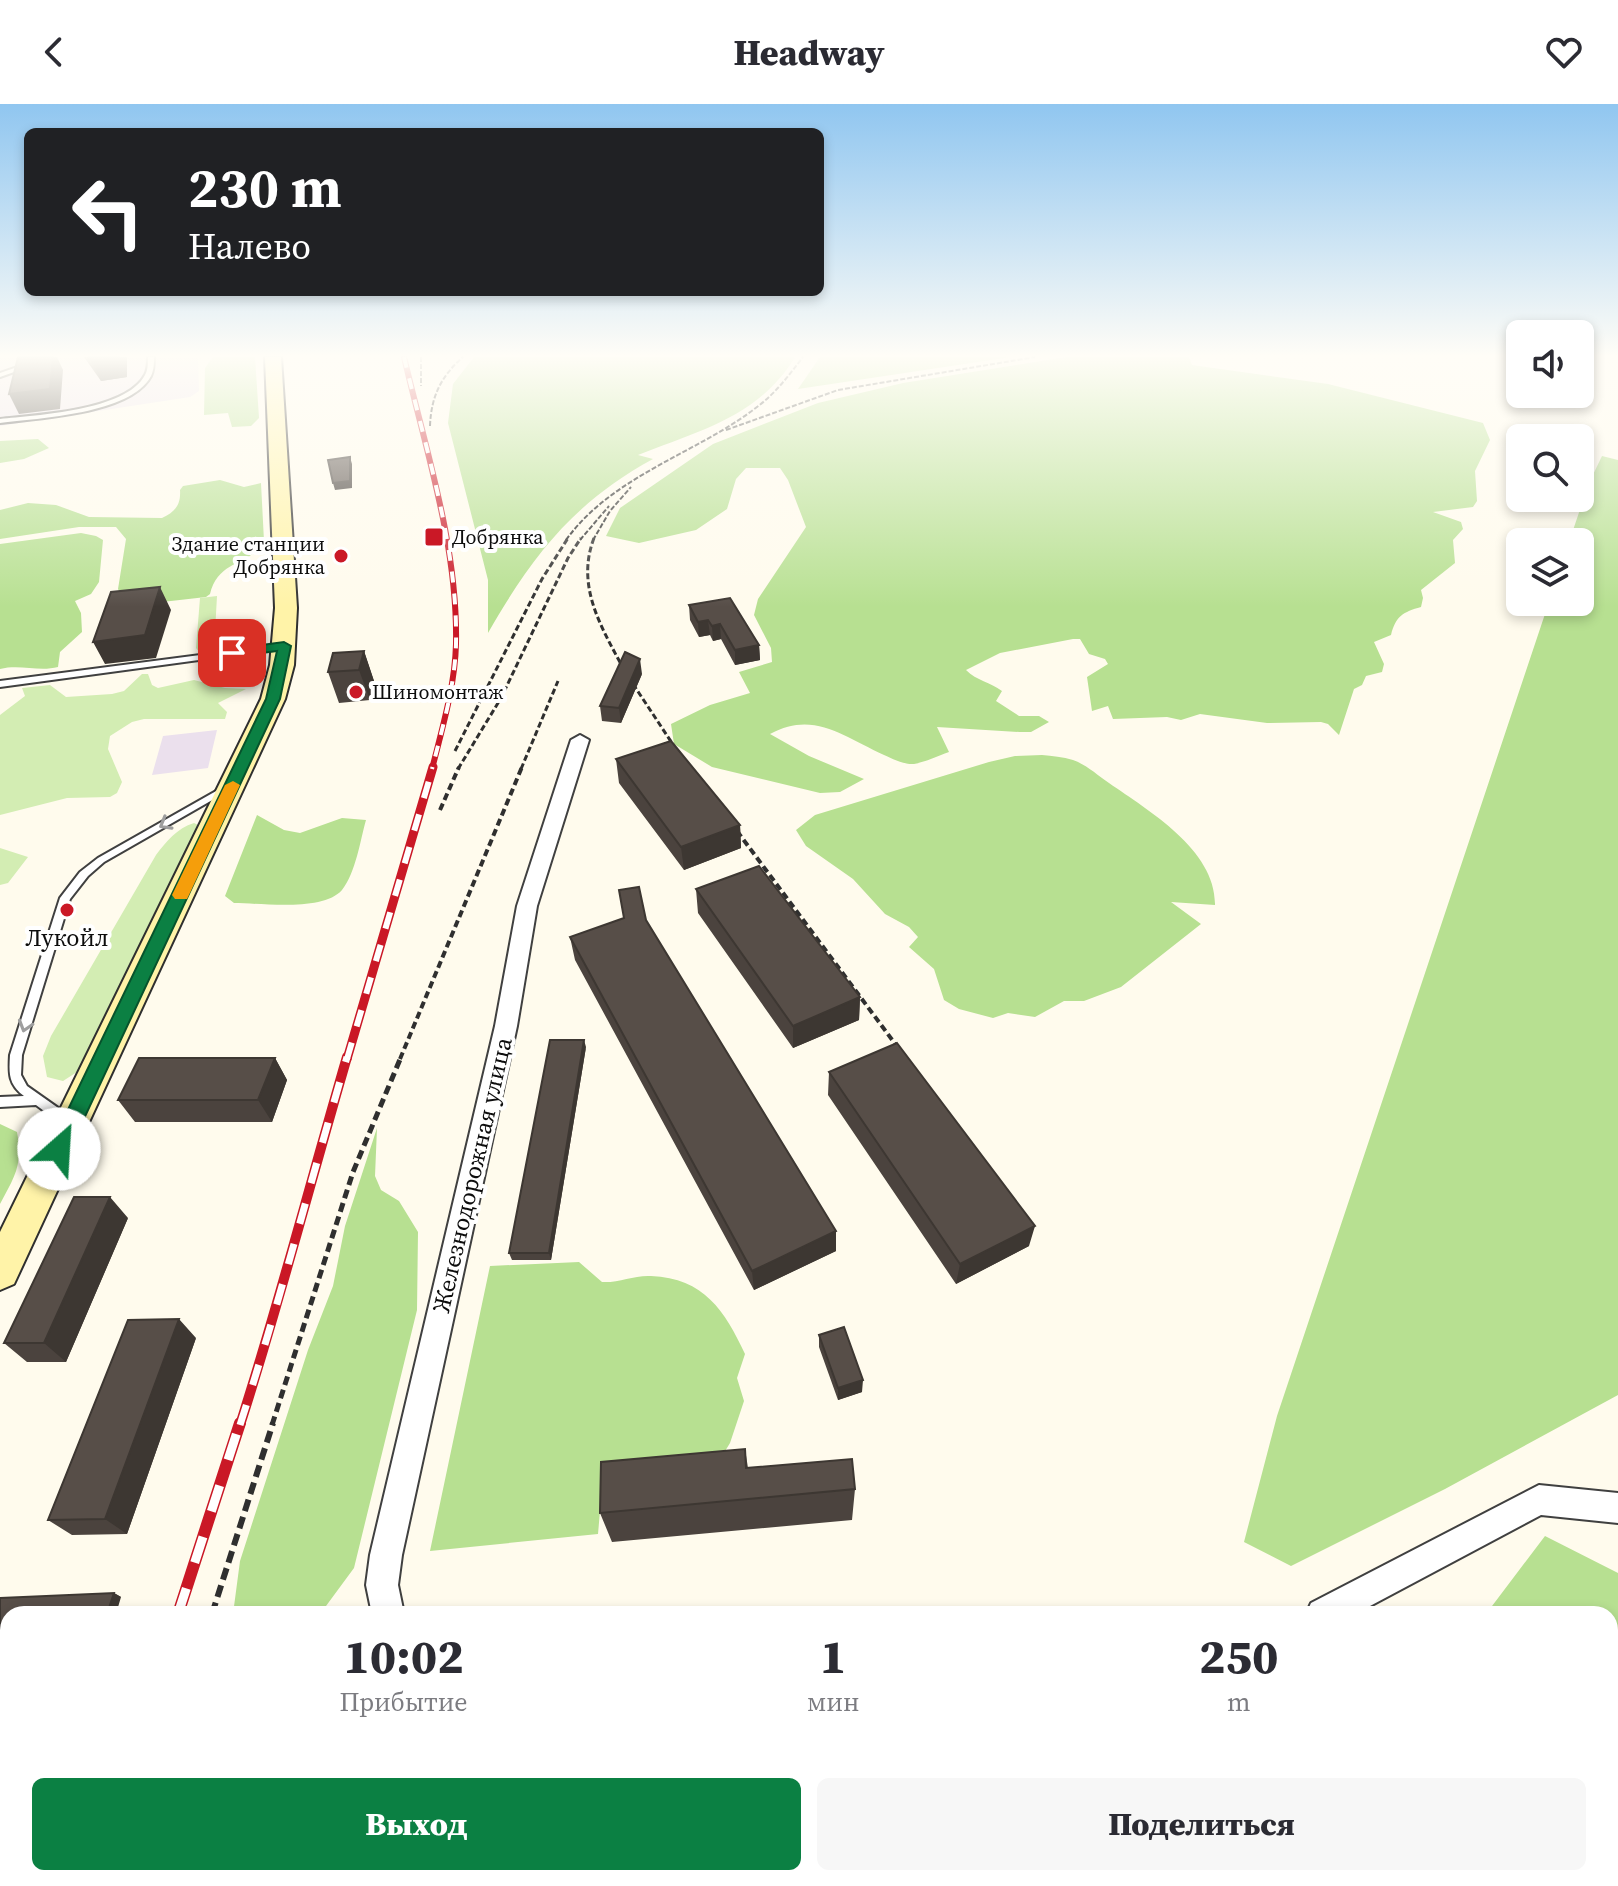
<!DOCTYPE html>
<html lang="ru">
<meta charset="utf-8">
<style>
body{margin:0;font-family:"Source Serif 4",serif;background:#f7f7f7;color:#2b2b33;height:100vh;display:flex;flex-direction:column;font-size:30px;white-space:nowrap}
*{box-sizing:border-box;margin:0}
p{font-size:26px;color:#7c7c81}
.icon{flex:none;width:44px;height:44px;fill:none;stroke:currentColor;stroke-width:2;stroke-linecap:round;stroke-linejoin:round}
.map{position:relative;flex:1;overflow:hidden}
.details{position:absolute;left:0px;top:1502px;width:1618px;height:280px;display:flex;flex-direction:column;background:#fff;border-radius:24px 24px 0 0;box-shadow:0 4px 12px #0003}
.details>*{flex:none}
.hud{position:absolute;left:24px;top:24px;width:800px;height:168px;border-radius:12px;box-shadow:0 4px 12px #0003;background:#202124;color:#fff;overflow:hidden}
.tools{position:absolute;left:1506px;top:216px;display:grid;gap:16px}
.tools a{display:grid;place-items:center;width:88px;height:88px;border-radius:12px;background:#fff;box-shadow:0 4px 12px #0003;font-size:40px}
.pin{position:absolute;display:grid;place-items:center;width:68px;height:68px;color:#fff;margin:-34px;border-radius:16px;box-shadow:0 4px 12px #0006}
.me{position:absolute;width:88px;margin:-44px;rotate:26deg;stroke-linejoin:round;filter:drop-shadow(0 0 6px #0008)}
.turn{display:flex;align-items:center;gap:28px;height:168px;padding:0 32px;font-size:36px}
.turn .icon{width:104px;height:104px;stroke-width:2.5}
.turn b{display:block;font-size:56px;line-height:68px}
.eta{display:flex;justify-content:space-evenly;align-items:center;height:136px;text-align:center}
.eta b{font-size:48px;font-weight:800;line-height:56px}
.cta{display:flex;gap:16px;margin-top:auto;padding:16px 32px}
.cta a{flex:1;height:92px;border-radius:12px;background:#0b8043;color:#fff;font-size:32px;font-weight:800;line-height:92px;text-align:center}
.cta a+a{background:#f7f7f7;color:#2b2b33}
header{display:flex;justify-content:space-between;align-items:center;height:104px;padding:0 32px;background:#fff;font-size:36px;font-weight:800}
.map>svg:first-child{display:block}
</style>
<header><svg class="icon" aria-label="back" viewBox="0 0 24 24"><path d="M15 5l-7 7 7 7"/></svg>Headway<svg class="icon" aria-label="heart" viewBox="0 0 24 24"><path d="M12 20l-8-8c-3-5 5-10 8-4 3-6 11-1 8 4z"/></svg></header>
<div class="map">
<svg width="1618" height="1782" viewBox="0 0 1618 1782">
<rect width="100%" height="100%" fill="#fffbed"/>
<path fill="#ebe0ed" d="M0,253H198L199,287L190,293L0,322Z
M217,626L208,664L152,671L163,632Z"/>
<path fill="#d3edb3" d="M217,492L214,546L200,549L196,544L200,494Z
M142,570H148L152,581L158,584L194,576L225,584L246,585L218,599L227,608L225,615H144L132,618L110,632L108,645L122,678L117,689L110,693L67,694L0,711V611L25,592L22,584L50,581L66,593L112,590L124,587Z
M194,719L198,721L80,966L63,977L47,973L43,952L51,932L156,751C166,738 177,724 194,719Z
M0,744L28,753L8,779L0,781Z"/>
<path fill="#b7e091" d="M213,253H255L259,314L251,322L232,323L228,309L204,311L205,264Z
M474,253H795C759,313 698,327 638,351L653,355C574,398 532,452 488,529V476L448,319L453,280Z
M820,253H1011L798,285Z
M1066,253H1189L1192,261L1328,280L1483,319L1490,336L1475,367L1477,397L1473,403L1433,408L1461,418L1463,425L1453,436L1455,459L1421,486L1423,494L1421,503C1403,508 1396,512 1391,531L1374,538L1384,560L1382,568L1366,572L1362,581L1354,585L1339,631L1328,620L1321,618L1267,619L1200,610L1181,616L1167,613L1113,615L1108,602L1092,607L1087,573L1108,560L1105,555L1089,550L1080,535H1073L1000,549L966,566C977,577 990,578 1002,587L996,597L1019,612H1039L1049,618L1031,628H1020L937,623L949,648C938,652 925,658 914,660C905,661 893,655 884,651C844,633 814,606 770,630L809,652L864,675L840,688L820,689L712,663L674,640L671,620L710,601L750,589L739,568L772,558L771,544L754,511L758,495L806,423L788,376L780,364H746L736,375L727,405L696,426L639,439L606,432L620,404L713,340L818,299L903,279Z
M38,335L49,344L24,355L0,359V337Z
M1602,352L1618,356V1291L1445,1385L1291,1462L1244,1438L1277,1312L1549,498H1580V438H1569L1589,379Z
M220,376L244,383L261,379L264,437C252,461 218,455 210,490L206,493L127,502L118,485L126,435L116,423H79L0,435V406L28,399L56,401L89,413L162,414C175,408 181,401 180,386L183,382Z
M81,429L96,432L103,436L99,478L91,490L75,497L81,509L82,528L60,548L58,563C39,568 20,560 0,565V440Z
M1042,651C1052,652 1063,653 1073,656C1087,661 1097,671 1109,679C1149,707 1216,746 1215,801L1171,798L1201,820L1121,883L1084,897H1064L1035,913L1008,909L993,914L959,905L944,896L934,865L909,843L918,833L909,823L885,810L853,775L806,742L796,726L815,711L989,658L1015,652Z
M257,711L284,726L300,729L342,714L366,716C360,737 356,768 342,786C323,808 261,799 234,799L225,792Z
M0,1020L17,1028C23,1061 15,1072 0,1100Z
M377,1024L375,1072L381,1086L399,1097L418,1128L417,1206L354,1464L326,1502L314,1510H233L240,1457L308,1246L333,1182L345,1122Z
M579,1158L602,1178C619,1179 634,1171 651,1172C704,1174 725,1207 745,1250L737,1274L744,1297L730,1339L713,1367L603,1373L598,1430L430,1447L490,1162Z
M1545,1432L1618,1469V1619L1610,1622V1510H1486Z"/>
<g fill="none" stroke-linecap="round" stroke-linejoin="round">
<g stroke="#404040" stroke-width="4">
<path id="lane" d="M148,253H154C154,259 154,266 151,272C131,310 39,314 0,319V315C36,311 126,307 145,271C148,266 148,259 148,253Z
M26,260L28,261V263L0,273V269Z
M284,540H287V544L0,583V577Z
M225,682L228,683V687L104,758L88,772L70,795L22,951L21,971L27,982L71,1013L73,1017L71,1021L67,1022L63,1021L36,1001L0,1003V993L24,992C8,980 9,969 10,951L60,794L80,768L98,754Z"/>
</g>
<g stroke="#404040" stroke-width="4">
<path id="street" d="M580,631L589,636L537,802L517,922L402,1451L398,1481L404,1510H372L366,1481L370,1451L495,922L517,802L571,636Z
M1539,1381L1618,1389V1419L1541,1411L1355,1510H1306L1311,1499Z"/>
</g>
<g stroke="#2f2f2f" stroke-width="4">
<path id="secondary" d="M265,253H281L297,504L294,561L285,595L14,1180L0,1186V1128L261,595L270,561L275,504Z
M1618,1657V1709L1610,1711V1659Z
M0,1685H8V1737H0Z"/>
</g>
<path stroke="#2f2f2f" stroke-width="2" stroke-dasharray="5 2" stroke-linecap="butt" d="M421,253V282
M430,322C431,293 441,272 463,253
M726,326L838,286L1035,253
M566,436C613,371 696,350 757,303C776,289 789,271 803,253
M580,436L609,402
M593,436L610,407L631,383"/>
<path stroke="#2f2f2f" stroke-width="3" stroke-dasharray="6 3" stroke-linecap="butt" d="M594,434C576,481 600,521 622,562
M633,580L672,639
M455,647L542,475L568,434
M458,665L501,594L568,454L581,434
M521,665L558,577"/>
<path stroke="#2f2f2f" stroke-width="4" stroke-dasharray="7 4" stroke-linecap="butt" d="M440,706L459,663
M737,727L896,941
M400,955L522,663"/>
<path stroke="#2f2f2f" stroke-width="5" stroke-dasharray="9 5" stroke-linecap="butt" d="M272,1321L353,1068L401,953"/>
<path stroke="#2f2f2f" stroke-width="6" stroke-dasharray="12 6" stroke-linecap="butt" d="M212,1510L273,1319
M124,1782L127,1774"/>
<use href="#lane" fill="#fff" fill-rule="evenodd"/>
<use href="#street" fill="#fff" fill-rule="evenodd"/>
<use href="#secondary" fill="#fff3a8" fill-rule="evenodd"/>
<g stroke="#ca1826" stroke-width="6">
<path id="rail-far3" d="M404,253C426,347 458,443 456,540C455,582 442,625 432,665"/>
</g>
<g stroke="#ca1826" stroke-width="9">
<path id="rail-far2" d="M347,955L433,663"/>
</g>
<g stroke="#ca1826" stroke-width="10">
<path id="rail-far1" d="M240,1321C279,1200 311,1076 347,953"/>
</g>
<g stroke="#ca1826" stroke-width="12">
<path id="rail" d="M178,1510L240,1319
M69,1782L73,1774"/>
</g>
<use href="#rail-far3" stroke="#fff" stroke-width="4" stroke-dasharray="11" stroke-linecap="butt"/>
<use href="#rail-far2" stroke="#fff" stroke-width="6" stroke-dasharray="17" stroke-linecap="butt"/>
<use href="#rail-far1" stroke="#fff" stroke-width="7" stroke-dasharray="21" stroke-linecap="butt"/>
<use href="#rail" stroke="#fff" stroke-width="9" stroke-dasharray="27" stroke-linecap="butt"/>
</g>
<path fill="#4b433e" d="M84,253H127V273L101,277Z
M689,501L759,541L760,556L735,561L721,535L713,537L710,531L699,533L690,516Z
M364,547L374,577L370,596L339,599L328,568Z
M642,570L621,619L602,617L600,602Z
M616,655L740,721L741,744L684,766L619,679Z
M696,785L860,893L859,916L793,944L698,809Z
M646,816L836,1127V1147L754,1186L575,856L570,833Z
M586,943L551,1156H512L509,1149Z
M275,954L287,976L272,1018H135L118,996Z
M829,968L1029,1142L956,1180L828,991Z
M128,1114L66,1258H27L4,1239Z
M819,1231L862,1288L838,1296L819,1243Z
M196,1234L127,1430L72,1431L48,1416Z
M745,1345L748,1364L855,1385L852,1416L612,1438L600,1409Z
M114,1489L121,1493L8,1510V1571L0,1572V1494Z"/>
<path fill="#3d3732" d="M53,253H57L63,266L60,305L19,310L9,290Z
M119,253H127V273L101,277L92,257Z
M350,353L352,360V384L335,386L333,379Z
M160,483L171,506L156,554L105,560L93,538Z
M708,516L710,531L699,533L698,518Z
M720,520L721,535L713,537L712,522Z
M759,541L760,556L735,561V546Z
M364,547L374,577L370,596L359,566Z
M640,555L642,570L621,619L619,604Z
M740,721L741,744L684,766L681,743Z
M860,893L859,916L793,944V922Z
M584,936L586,943L551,1156L549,1149Z
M275,954L287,976L272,1018L258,996Z
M110,1093L128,1114L66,1258L44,1239Z
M1035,1122L1029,1142L956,1180L960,1160Z
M836,1127V1147L754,1186L752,1167Z
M179,1215L196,1234L127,1430L105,1415Z
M863,1276L862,1288L838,1296V1284Z
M114,1489L121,1493L116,1510H107Z"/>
<path fill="#574e48" stroke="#3d3732" stroke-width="2" d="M18,253H53L50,285L9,290Z
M89,253H119V254L92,257Z
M350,353V377L333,379L328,356Z
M160,483L145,531L93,538L111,488Z
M730,494L759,541L735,546L720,520L712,522L708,516L698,518L689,501Z
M364,547L359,566L328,568L333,549Z
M625,548L640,555L619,604L600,602Z
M671,637L740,721L681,743L616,655Z
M759,762L860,893L793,922L696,785Z
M639,783L646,816L836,1127L752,1167L570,833L624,814L619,786Z
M550,936H584L549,1149H509Z
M897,939L1035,1122L960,1160L829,968Z
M139,954H275L258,996H118Z
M74,1093H110L44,1239H4Z
M179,1215L105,1415L48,1416L128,1216Z
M844,1223L863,1276L838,1284L819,1231Z
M745,1345L746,1364L852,1355L855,1385L600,1409L601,1358Z
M114,1489L107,1510H8V1567L0,1568V1494Z"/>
<defs><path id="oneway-chevron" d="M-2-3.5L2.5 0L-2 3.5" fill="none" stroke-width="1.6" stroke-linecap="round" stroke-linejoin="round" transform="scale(2)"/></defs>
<g stroke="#9e9e9e">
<use href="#oneway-chevron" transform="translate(165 720) rotate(150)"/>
<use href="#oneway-chevron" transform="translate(25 922) rotate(107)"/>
</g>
<linearGradient id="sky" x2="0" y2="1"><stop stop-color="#90c6f0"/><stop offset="0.5" stop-color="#fffdf7"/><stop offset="1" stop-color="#fffdf7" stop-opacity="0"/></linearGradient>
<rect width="1618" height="503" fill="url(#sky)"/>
<path fill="#0b8043" stroke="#07532c" stroke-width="2" d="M284,538L291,542L280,595L67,1051L59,1054L52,1051L49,1045L266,595L277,547L232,553L225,549L232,545Z"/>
<path fill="#f59e0b" d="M233,677L240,681L189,791L187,795H175L172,791L225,681Z"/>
<g fill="#ca1826" stroke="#fff" stroke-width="3">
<rect x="424" y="423" width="20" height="20" rx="4"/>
<circle cx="341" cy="452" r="8"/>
<circle cx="356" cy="588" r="8"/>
<circle cx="67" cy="806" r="8"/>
</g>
<g text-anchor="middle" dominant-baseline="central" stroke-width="8" stroke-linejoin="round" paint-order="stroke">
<g font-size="20" fill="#0d0d0d" stroke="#fff" text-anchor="start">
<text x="452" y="433">Добрянка</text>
<text x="325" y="440" text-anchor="end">Здание станции<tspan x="325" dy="23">Добрянка</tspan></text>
<text x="372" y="588">Шинoмонтаж</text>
</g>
<g font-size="24" fill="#0d0d0d" stroke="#fff">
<text x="67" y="833">Лукойл</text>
</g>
<g font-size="24" fill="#0d0d0d" stroke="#fff">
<text transform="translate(472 1071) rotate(-77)">Железнодорожная улица</text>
</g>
</g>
</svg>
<div class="tools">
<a><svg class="icon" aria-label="sound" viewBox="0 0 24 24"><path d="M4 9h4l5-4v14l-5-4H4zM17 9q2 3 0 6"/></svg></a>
<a><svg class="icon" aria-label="search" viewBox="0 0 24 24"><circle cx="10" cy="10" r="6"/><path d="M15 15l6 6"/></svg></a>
<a><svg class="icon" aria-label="layers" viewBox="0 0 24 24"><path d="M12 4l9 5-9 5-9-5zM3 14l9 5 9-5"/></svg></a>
</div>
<div class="pin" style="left:232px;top:549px;background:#d93025"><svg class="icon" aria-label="arrive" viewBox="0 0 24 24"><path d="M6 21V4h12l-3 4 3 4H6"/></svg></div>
<svg class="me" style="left:59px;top:1045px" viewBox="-20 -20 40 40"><circle r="19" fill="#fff"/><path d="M0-13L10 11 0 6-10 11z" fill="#0b8043"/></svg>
<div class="hud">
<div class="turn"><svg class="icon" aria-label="left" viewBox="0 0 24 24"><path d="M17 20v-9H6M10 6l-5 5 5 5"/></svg><div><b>230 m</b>Налево</div></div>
</div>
<section class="details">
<div class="eta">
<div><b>10:02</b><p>Прибытие</p></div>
<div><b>1</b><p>мин</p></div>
<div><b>250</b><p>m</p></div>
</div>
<div class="cta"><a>Выход</a><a>Поделиться</a></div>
</section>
</div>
